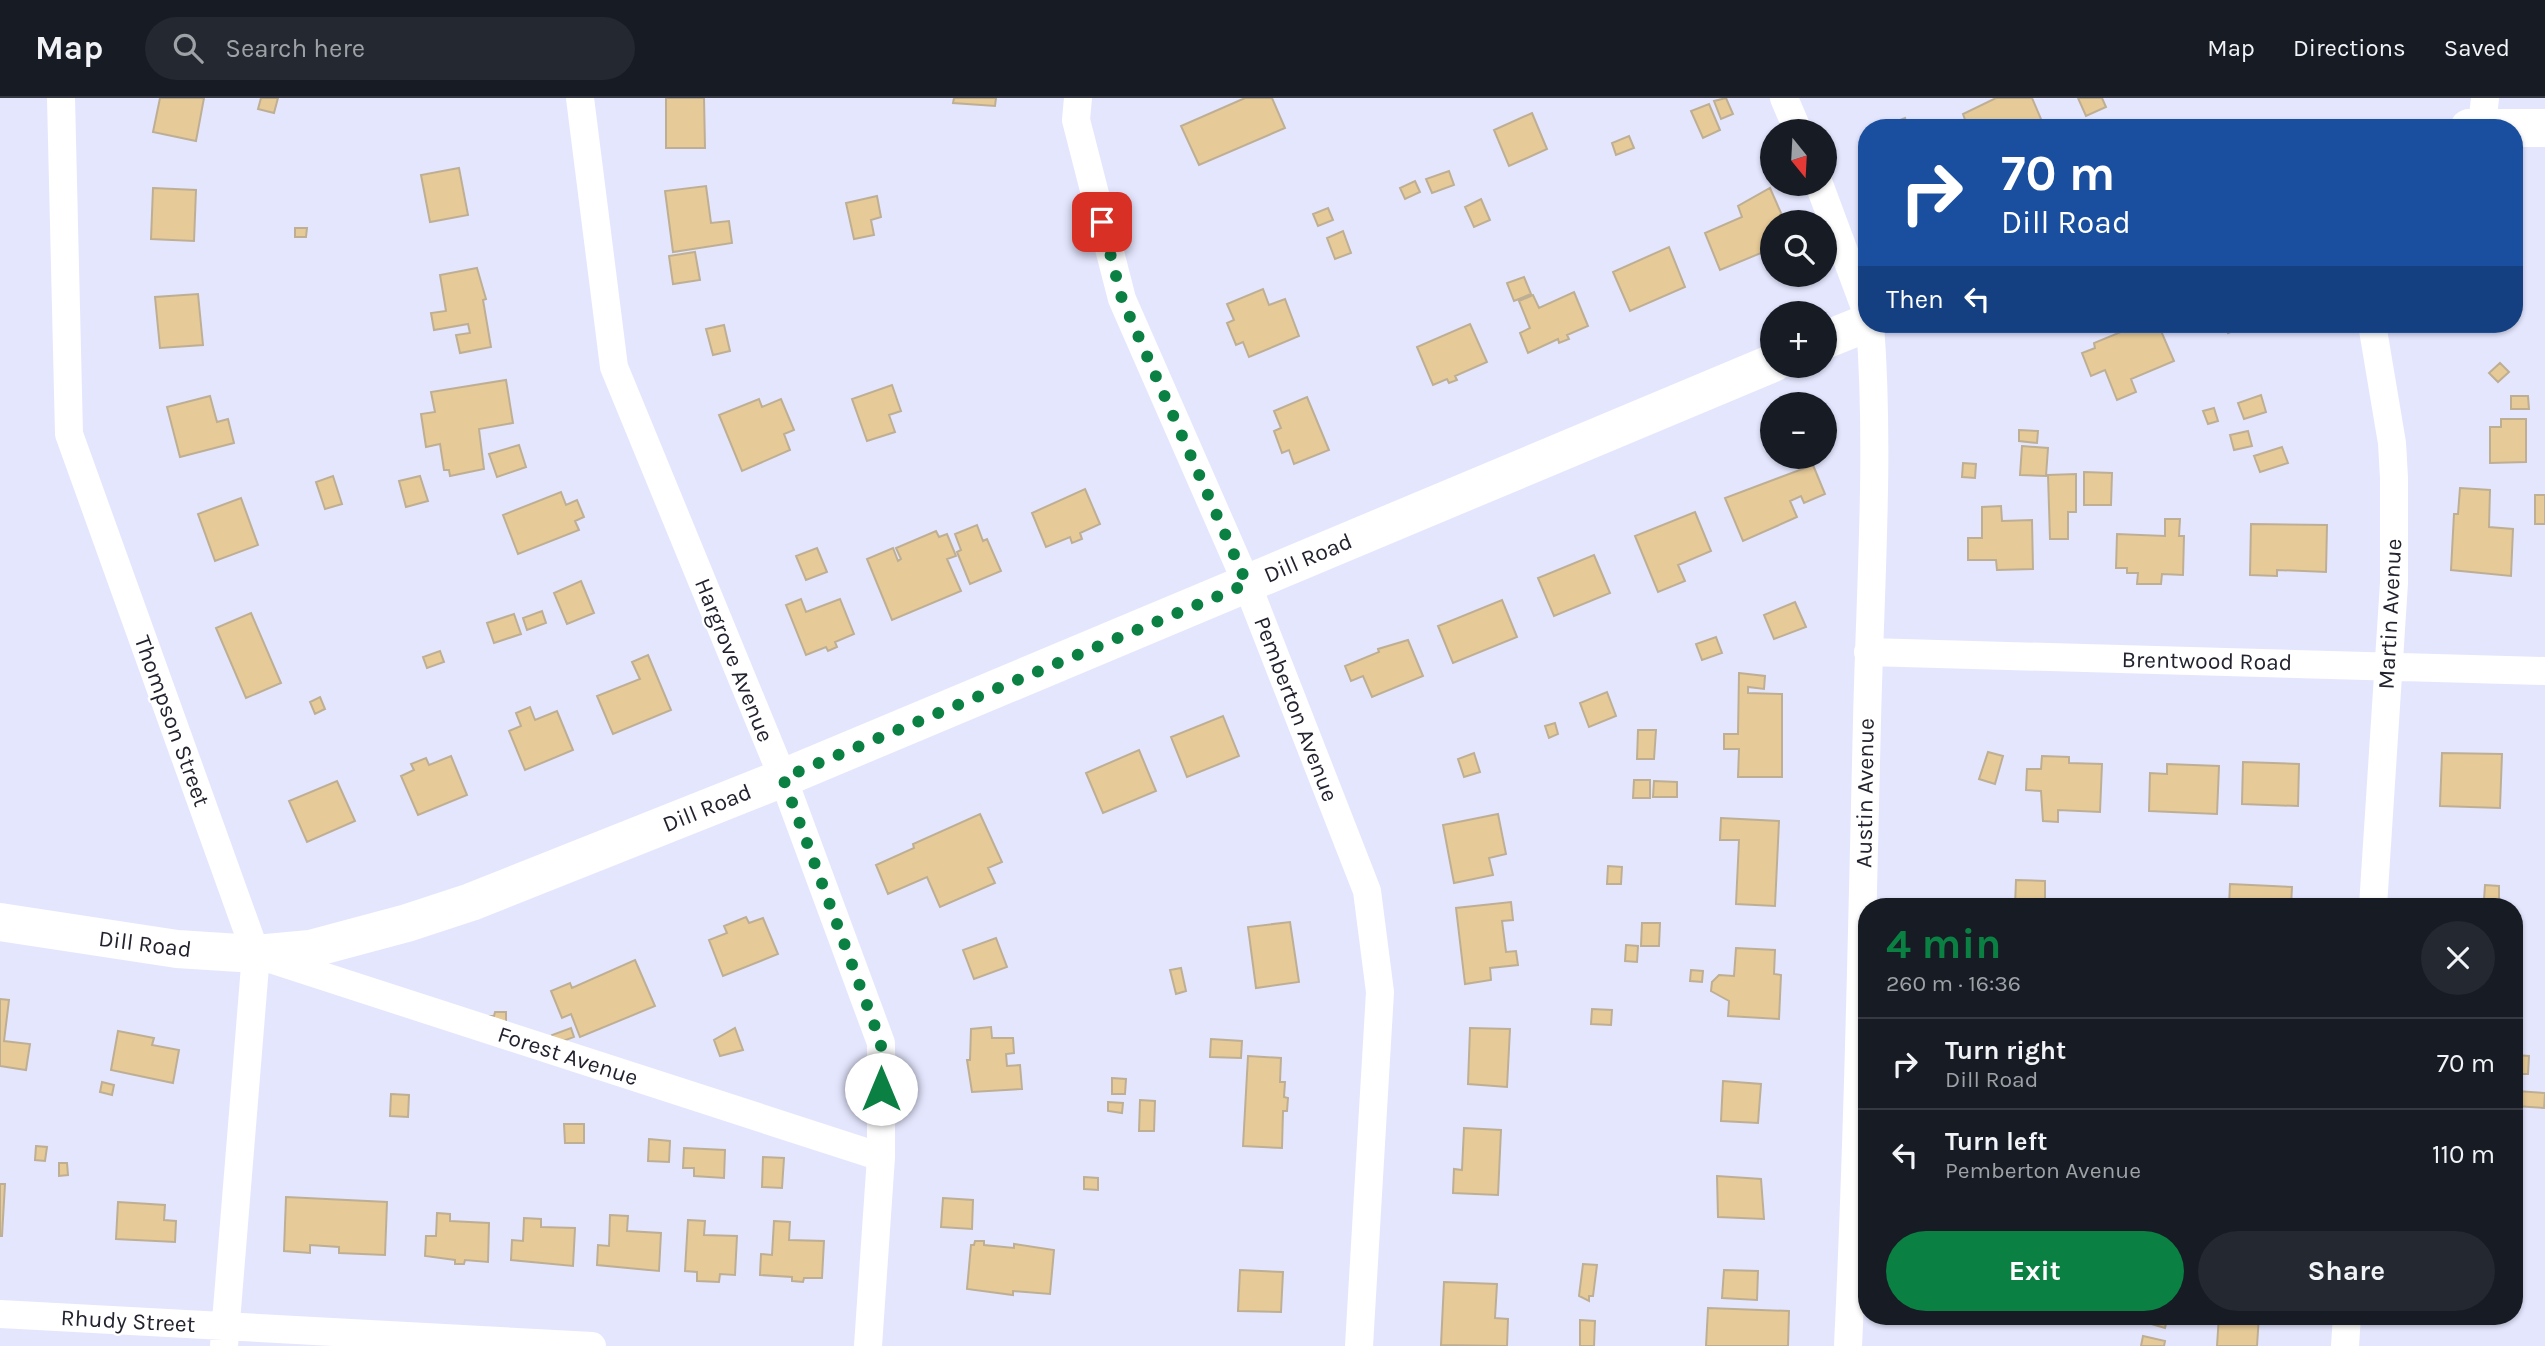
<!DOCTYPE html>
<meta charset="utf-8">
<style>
body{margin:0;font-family:Karla,sans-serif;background:#242831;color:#f1f3f6;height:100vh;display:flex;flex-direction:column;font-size:26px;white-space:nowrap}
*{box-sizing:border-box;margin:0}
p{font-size:23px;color:#9ea1a6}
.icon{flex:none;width:38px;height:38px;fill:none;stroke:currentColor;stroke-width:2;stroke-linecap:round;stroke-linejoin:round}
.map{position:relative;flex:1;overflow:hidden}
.details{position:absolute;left:1858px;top:800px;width:665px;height:427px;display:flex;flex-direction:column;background:#171b24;border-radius:28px;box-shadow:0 2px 5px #0004}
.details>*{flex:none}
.hud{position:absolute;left:1858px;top:21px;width:665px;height:214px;border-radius:28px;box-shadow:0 2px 5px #0004;background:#1a4fa0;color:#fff;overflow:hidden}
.needle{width:46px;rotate:162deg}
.buttons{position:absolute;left:1760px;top:21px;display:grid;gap:14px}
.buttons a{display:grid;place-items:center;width:77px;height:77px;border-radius:50%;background:#171b24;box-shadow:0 2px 5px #0004;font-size:35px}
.pin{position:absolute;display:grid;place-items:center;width:60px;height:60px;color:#fff;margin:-30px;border-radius:14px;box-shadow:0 4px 10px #0006}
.me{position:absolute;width:77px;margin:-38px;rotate:0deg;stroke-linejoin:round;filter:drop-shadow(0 0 5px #0008)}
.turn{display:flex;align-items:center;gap:24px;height:147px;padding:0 28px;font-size:32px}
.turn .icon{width:91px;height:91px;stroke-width:2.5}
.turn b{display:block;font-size:49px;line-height:60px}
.then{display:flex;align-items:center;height:66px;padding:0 28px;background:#0003;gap:14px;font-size:26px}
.round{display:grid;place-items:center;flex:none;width:74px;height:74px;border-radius:37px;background:#242831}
.head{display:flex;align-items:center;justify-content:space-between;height:119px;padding:0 28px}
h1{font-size:42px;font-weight:700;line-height:52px;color:#0b8043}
.button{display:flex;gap:14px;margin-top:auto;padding:14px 28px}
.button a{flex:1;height:80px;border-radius:42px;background:#0b8043;color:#fff;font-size:28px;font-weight:700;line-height:80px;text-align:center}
.button a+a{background:#242831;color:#f1f3f6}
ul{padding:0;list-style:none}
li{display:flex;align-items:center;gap:21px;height:91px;padding:0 28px;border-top:2px solid #363941}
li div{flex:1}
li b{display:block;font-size:26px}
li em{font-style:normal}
header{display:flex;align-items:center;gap:42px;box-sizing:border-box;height:98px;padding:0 35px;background:#171b24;border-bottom:2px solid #363941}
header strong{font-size:33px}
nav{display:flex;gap:38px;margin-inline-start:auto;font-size:24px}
.search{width:490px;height:63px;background:#242831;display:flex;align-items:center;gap:18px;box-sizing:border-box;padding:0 24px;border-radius:38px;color:#9ea1a6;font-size:26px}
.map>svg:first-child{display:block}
</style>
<header>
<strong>Map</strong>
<div class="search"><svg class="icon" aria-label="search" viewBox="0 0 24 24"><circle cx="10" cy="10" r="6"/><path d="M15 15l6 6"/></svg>Search here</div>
<nav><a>Map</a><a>Directions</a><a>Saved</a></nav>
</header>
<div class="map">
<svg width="2545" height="1248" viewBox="0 0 2545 1248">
<rect width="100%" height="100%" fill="#e4e6fe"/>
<path fill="#e6ca98" stroke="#beaf94" stroke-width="2" d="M160,0H204L196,43L153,34Z
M261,0H278L274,15L258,11Z
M666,0H704L705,50H666Z
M954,0H996L995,8L953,5Z
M1245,0H1272L1285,30L1199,67L1181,28Z
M1726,0L1733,16L1721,21L1714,3Z
M1996,0H2032L2044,28L1968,30L1963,16Z
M2078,0H2102L2106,9L2086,18Z
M1709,6L1720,32L1703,40L1691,13Z
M1532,15L1547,51L1509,68L1494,32Z
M1905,20L1908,30H1879Z
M1629,38L1634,50L1616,57L1612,45Z
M459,70L468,117L430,124L421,77Z
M1449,73L1454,87L1432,95L1426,81Z
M1415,83L1420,94L1405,101L1400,90Z
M706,88L711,125L729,123L732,145L673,154L665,93Z
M153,90L196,92L194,143L151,141Z
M1770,90L1785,124H1773V150L1720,172L1705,135L1742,119L1738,108Z
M877,98L881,119L871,122L874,137L854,141L846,105Z
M1481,101L1490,122L1474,129L1465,109Z
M1328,110L1333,122L1318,128L1313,116Z
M295,130H307L306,139H295Z
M1343,133L1351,155L1335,161L1327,140Z
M1669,149L1685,189L1630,213L1613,174Z
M695,154L700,182L673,186L669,158Z
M477,170L486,201L483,202L491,249L460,255L456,237L470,235L468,226L434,232L431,215L446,213L440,177Z
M1524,179L1531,196L1514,203L1507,185Z
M1263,191L1269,207L1285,201L1299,238L1249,259L1243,244L1236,247L1227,225L1234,222L1227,206Z
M1574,194L1588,228L1567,237L1569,241L1559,245L1558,241L1528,255L1520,235L1530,230L1519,203L1533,197L1539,210Z
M198,196L203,247L160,250L155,199Z
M1470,226L1487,264L1455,278L1457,282L1449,285L1447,281L1433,287L1417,249Z
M2140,226H2158L2174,263L2131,281L2136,294L2117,302L2105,272L2091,278L2082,255L2095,250L2094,245Z
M2224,226H2253L2228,235Z
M724,227L730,253L713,257L706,231Z
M2500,265L2509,274L2498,284L2489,275Z
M506,282L513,325L479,331L484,371L450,378L449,372H444L440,346L426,349L421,316L435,314L431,294Z
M892,287L901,313L889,317L895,334L867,343L852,301Z
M2261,297L2266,314L2244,321L2238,305Z
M210,298L217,324L228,321L234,345L180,359L167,309Z
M2511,298H2528L2529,311H2511Z
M1307,299L1329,352L1294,366L1289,352L1282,355L1274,333L1281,330L1274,313Z
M759,301L762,309L781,301L794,332L784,336L790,352L742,373L719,317Z
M2214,310L2218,323L2208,326L2203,313Z
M2501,321H2526V364L2490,365V329H2501Z
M2019,332L2038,333L2037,345L2019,343Z
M2248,333L2252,348L2234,352L2230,337Z
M519,347L526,369L497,379L489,356Z
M2022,348L2048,350L2046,378L2020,377Z
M2282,349L2288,365L2260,374L2254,358Z
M1963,365L1976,366L1975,380L1962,379Z
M1813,367L1825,396L1804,405L1801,398L1790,403L1797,419L1743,443L1725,400Z
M2084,374L2112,375L2111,407H2084Z
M2076,376V414H2068V441H2050L2048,377Z
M333,378L342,406L325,411L316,384Z
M420,378L428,403L406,409L399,383Z
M2460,390L2490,392L2489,429L2513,431L2511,478L2451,472L2454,416H2458Z
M1085,391L1100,426L1080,435L1082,441L1072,445L1070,439L1046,449L1032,415Z
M561,394L566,407L577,402L584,419L575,423L579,432L518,456L503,417Z
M2535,397H2545V426H2535Z
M241,400L258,447L215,463L198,416Z
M2001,408L2002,423L2032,422L2033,471L1997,472L1996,462H1968V440H1982V409Z
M1695,414L1711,453L1678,467L1685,483L1658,494L1635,438Z
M2165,421H2180L2179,438H2184L2183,477L2162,476L2161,486H2137L2138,475H2127V470H2116L2117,436L2165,438Z
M2251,426L2327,427L2326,474L2277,472V478L2250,477Z
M977,427L983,443L987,441L1001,473L970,486L957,454L961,452L955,436Z
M936,433L939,439L947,436L956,458L947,461L961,493L892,522L867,461L893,450L898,463L901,461L896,450Z
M817,450L827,474L806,482L796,458Z
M1594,457L1610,495L1554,518L1538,480Z
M581,483L594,515L567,526L554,495Z
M801,501L806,514L840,501L854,536L835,544L837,549L828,553L826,549L806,557L786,507Z
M1502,502L1517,539L1453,565L1438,528Z
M1795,504L1806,529L1774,541L1764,517Z
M542,513L546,525L527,532L523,520Z
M251,515L281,585L246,600L216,530Z
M514,516L521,536L494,545L487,525Z
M1716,539L1722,555L1702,562L1696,546Z
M1408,542L1423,578L1372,599L1363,578L1351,583L1345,568L1379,554L1378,551Z
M440,553L444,564L427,570L423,559Z
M648,557L671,612L613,636L597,598L640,581L632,564Z
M1739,575L1765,578L1764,591L1748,589V595L1782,596V679H1738L1739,651H1724V636H1738Z
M1607,594L1616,618L1589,629L1580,605Z
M320,599L325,611L315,616L310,604Z
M530,609L535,622L557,613L573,652L525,672L509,633L521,628L516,615Z
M1223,618L1239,658L1187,679L1171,639Z
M1555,625L1558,636L1549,640L1545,628Z
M1638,632H1656L1654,661H1637Z
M1139,652L1156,693L1103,715L1086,675Z
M1988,654L2003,658L1995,686L1979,681Z
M1474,655L1480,674L1464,679L1458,661Z
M2442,655L2502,656L2500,710L2440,708Z
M451,658L467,697L418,717L401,678L414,672L411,666L426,660L429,667Z
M2042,658L2069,659V665L2102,666L2100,714L2058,712V724L2043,723L2041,693L2026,692L2027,671H2041Z
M2243,664L2299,666L2298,708L2242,706Z
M2167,666L2219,668L2217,716L2149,713L2150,675L2167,676Z
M1634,682H1650V700H1633Z
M337,683L355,723L307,744L289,703Z
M1654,683L1677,684V699H1653Z
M980,716L1002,764L988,770L995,785L940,809L927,779L888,796L876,767L914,750L913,746Z
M1498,716L1506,756L1489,760L1493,777L1454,785L1443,727Z
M1721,720L1779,723L1775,808L1736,806L1739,742H1720Z
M1608,768L1622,769L1621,786H1607Z
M2016,782L2045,783V808H2015Z
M2230,786L2292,789L2291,808H2229Z
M2485,787L2499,788V802H2484Z
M1511,804L1513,822L1502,823L1506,854L1516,853L1518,867L1490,870L1491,882L1465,886L1456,810Z
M746,819L749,825L763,820L778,856L723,878L709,842L727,835L724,828Z
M1290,824L1299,884L1256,890L1248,829Z
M1642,825H1660L1659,848H1641Z
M996,840L1007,869L974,881L963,852Z
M1626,847L1638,848L1637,864L1625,863Z
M1736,850L1775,852L1774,876L1781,877L1779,921L1728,918L1729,903L1711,893L1712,884L1719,877L1734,878Z
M635,862L655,908L580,939L571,916L562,920L551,893L570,885L572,890Z
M1181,870L1186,893L1176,896L1170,872Z
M1691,872L1703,873L1702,884L1690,883Z
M0,901L9,902L4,943L30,946L26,972L0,968Z
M1592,911L1612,912L1611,927L1591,926Z
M495,914H506V928L484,918H494Z
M991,929L992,940H1013L1014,955L1006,956L1007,968L1020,967L1022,991L972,994L967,962H970L971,931Z
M571,930L574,939L555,946L552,937Z
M735,930L743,952L720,958L714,942Z
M1470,930L1510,931L1507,989L1468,986Z
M118,933L154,940L152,947L179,952L173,985L111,972Z
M1211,941L1242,943L1241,960L1210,959Z
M2515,957L2529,958L2528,976H2515Z
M1248,958L1281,960L1280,984H1285L1284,999L1288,1000L1287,1013H1283L1282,1050L1243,1048Z
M1112,980L1126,981L1125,996H1112Z
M1723,983L1761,986L1758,1025L1721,1023Z
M102,984L114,987L112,997L100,994Z
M2516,993L2545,995L2544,1010L2515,1008Z
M391,996L409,997L408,1019L390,1018Z
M1140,1002L1155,1003L1154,1033H1139Z
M1108,1004L1123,1005L1122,1015L1108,1013Z
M564,1026H584V1045H565Z
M1464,1030L1501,1032L1498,1097L1453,1095L1454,1071L1462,1072Z
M649,1041L670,1043L669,1064L648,1063Z
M36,1048L47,1049L45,1063L35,1062Z
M684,1050L725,1052L724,1080L694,1078V1070H683Z
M763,1059L784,1060L782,1090L762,1089Z
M59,1065H67L68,1077L59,1078Z
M1717,1078L1761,1081L1764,1121L1718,1119Z
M1084,1079L1098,1080V1092L1084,1091Z
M0,1086H5L2,1138H0Z
M286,1099L387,1104L385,1157L339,1155V1149L310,1147V1155L284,1153Z
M943,1100L973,1102L972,1131L941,1129Z
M118,1104L165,1107L164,1122L176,1123L175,1144L116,1141Z
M437,1115L450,1116V1123L489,1125L488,1164L465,1162L464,1166H455V1162L425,1158L426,1138H436Z
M610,1117L628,1118L627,1133L661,1135L659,1173L597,1167L598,1147L609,1148Z
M524,1120L541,1121V1129L575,1130L573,1168L511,1162L512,1142L523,1143Z
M688,1122L705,1123L704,1137L737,1138L735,1177L720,1176L719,1184L697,1183V1174L685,1173Z
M774,1123L790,1124L789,1142L824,1143L822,1180H804L803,1184L792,1183V1179L760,1177L761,1156L772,1157Z
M975,1143H984V1147L1014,1150V1146L1054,1152L1050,1196L1013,1193V1197L967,1191L971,1147H974Z
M1583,1166L1597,1167L1593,1198H1589V1203L1579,1198Z
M1240,1172L1283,1174L1281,1214L1238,1213Z
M1724,1172L1758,1173L1757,1202L1722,1200Z
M1444,1184L1497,1186L1495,1220L1508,1221L1507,1248L1441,1247Z
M1708,1210L1789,1213L1788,1248H1706Z
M2150,1218H2168L2165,1230L2148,1225Z
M2219,1218H2259L2257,1248H2217Z
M1580,1222L1595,1223L1594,1248H1580Z
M2143,1238L2165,1243L2164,1248H2141Z"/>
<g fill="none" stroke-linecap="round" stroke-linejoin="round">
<path stroke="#fff" stroke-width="28" d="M61,0L69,336L256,856L224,1248
M580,0L614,269L783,680L881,945V1059L868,1248
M1078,0L1076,22L1122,201L1247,486L1367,793L1380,894L1359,1248
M1784,0L1798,33
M2482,28L2485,0
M1819,86L1867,215
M2372,226L2392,345L2394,380V485L2373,808
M1868,554L2545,573
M264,859L881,1059
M0,1216L592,1248
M1848,1248C1858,1040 1862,831 1867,623C1870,491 1880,357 1870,226
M2345,1248L2347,1218"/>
<path stroke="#fff" stroke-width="38" d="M2469,30H2545
M1825,242L1867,225
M0,824L177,851L256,856L310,851L407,825L471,804L783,680L1773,265"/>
</g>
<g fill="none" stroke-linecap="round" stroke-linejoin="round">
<path stroke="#0b8043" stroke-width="12" stroke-dasharray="0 21.6" d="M881,991V945L783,680L1247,486L1122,201L1102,124"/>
</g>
<g text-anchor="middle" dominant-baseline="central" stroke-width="5" stroke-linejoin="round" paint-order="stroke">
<g font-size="23" fill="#22232e" stroke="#fff">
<text transform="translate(1308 460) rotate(-23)">Dill Road</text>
<text transform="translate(2390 516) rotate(-87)">Martin Avenue</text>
<text transform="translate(734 562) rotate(68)">Hargrove Avenue</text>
<text transform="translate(2207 563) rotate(1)">Brentwood Road</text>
<text transform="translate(1296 611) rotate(69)">Pemberton Avenue</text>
<text transform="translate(172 623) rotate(70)">Thompson Street</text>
<text transform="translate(1865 695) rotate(-89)">Austin Avenue</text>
<text transform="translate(707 710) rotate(-22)">Dill Road</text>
<text transform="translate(145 846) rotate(7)">Dill Road</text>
<text transform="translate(568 958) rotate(18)">Forest Avenue</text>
<text transform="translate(128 1223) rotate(3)">Rhudy Street</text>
</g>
</g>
</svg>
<div class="buttons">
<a><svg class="needle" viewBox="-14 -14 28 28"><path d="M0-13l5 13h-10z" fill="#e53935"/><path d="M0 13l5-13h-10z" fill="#9ea1a6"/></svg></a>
<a><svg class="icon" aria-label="search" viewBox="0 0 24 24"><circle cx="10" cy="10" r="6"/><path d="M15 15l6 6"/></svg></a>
<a>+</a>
<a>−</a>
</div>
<div class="pin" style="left:1102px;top:124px;background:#d93025"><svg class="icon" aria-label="arrive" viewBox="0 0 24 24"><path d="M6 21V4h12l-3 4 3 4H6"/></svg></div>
<svg class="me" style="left:881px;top:991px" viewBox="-20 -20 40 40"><circle r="19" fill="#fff"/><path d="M0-13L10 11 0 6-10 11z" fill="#0b8043"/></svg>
<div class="hud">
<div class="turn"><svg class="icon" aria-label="right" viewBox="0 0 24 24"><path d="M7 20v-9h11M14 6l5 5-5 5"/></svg><div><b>70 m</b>Dill Road</div></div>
<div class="then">Then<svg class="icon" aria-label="left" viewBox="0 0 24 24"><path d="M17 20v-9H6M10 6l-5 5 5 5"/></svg></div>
</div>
<section class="details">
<div class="head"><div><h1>4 min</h1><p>260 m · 16:36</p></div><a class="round"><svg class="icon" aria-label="close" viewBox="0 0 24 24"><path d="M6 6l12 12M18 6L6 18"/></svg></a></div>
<ul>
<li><svg class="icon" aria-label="right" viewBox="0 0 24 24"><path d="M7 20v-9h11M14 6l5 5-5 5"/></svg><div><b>Turn right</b><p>Dill Road</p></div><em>70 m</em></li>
<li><svg class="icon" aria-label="left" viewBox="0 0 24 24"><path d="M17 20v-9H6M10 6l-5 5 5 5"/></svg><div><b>Turn left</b><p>Pemberton Avenue</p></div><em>110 m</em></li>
</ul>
<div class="button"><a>Exit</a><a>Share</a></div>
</section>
</div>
